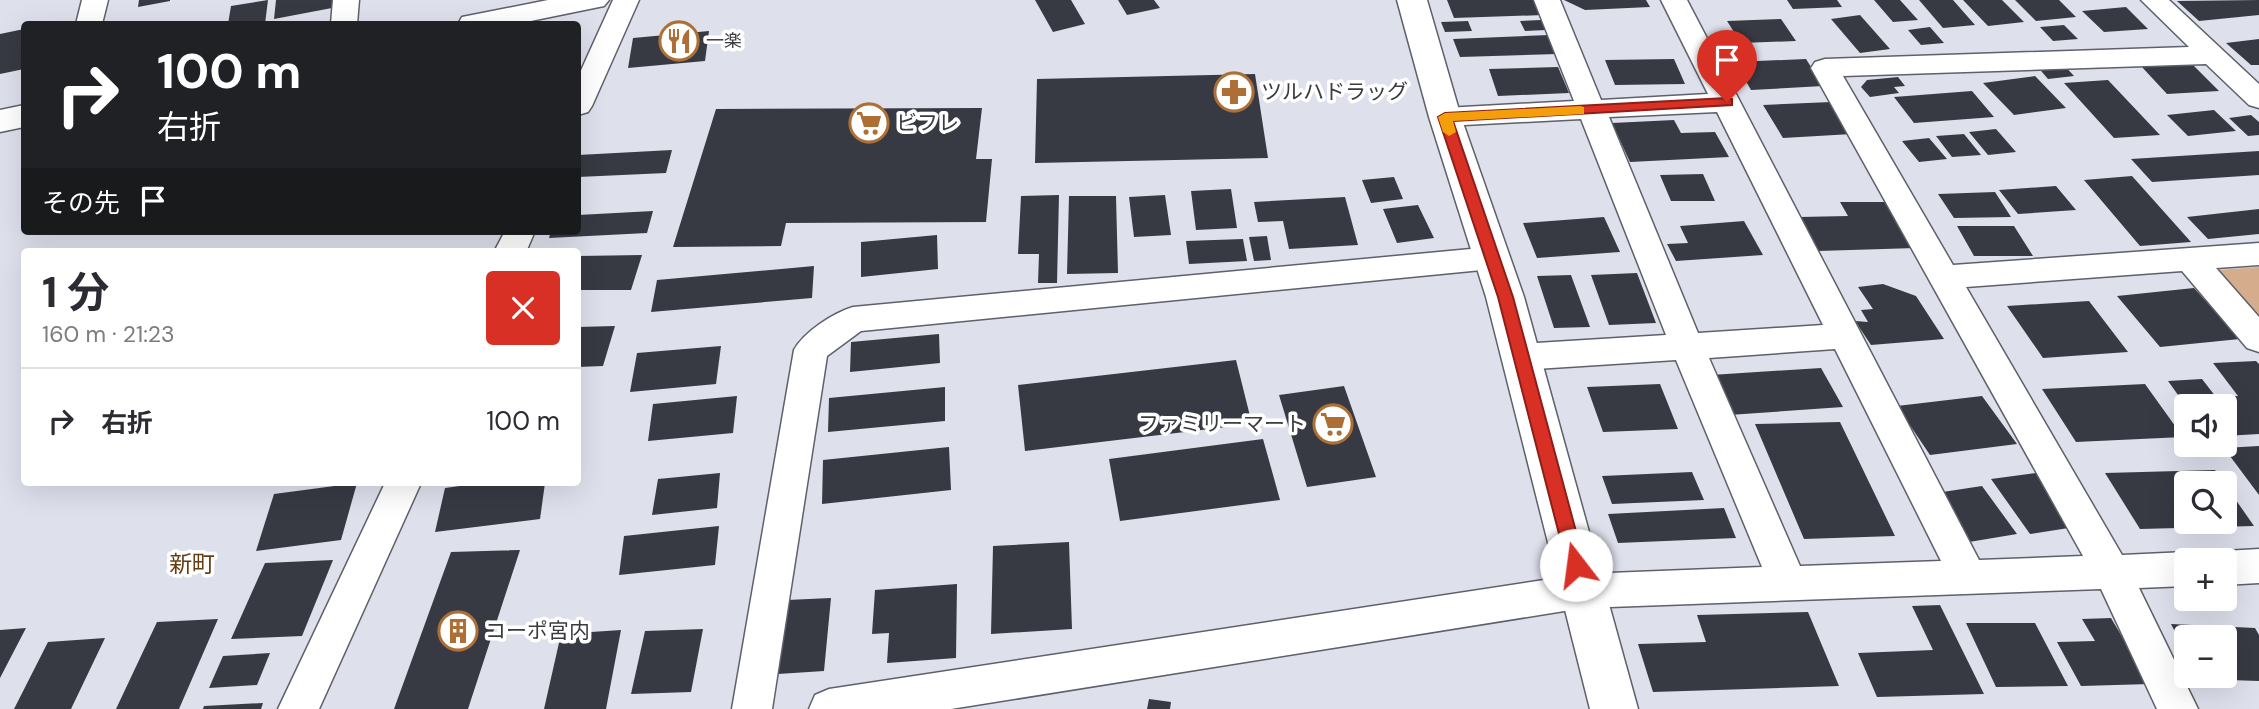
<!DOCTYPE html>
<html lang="ja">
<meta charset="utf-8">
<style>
body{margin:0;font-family:"DM Sans","Noto Sans JP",sans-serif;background:#f7f7f7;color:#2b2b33;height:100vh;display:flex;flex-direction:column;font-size:26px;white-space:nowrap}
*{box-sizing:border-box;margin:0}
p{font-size:23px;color:#7c7c81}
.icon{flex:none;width:38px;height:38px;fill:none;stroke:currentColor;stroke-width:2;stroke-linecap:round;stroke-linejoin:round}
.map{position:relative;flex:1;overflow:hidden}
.sheet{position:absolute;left:21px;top:248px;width:560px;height:238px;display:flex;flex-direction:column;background:#fff;border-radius:7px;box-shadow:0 7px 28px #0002}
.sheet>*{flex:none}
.guide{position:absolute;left:21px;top:21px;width:560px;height:214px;border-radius:7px;box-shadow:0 7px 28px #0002;background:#202124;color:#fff;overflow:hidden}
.buttons{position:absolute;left:2174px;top:394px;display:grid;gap:14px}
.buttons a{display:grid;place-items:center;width:63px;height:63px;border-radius:7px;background:#fff;box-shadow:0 7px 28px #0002;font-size:35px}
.pin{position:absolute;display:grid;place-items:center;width:60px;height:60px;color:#fff;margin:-72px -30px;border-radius:50% 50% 50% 0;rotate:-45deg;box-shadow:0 0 7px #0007}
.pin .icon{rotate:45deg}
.me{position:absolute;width:77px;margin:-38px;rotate:345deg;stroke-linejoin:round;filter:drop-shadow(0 0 5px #0008)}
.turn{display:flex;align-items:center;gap:24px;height:147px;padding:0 21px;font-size:32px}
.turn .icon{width:91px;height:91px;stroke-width:2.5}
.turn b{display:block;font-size:49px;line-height:60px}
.then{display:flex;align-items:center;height:66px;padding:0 21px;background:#0003;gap:14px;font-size:26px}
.round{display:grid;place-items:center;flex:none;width:74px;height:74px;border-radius:7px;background:#f7f7f7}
.head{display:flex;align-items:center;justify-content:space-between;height:119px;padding:0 21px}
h1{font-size:42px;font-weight:700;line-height:52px}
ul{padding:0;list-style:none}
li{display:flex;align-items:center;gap:21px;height:105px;padding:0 21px;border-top:2px solid #e1e1e2}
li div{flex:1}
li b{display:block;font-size:26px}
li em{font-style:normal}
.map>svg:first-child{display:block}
</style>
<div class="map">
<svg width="2259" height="709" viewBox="0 0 2259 709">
<rect width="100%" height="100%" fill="#dee0ec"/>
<path fill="#d5ad8d" d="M2259,267V318L2218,270Z"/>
<path fill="#383a43" d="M139,0H170V1L138,7Z
M268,0L265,24H228L231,6Z
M276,0H332V8L274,19Z
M1035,0H1071L1085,24L1053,32Z
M1118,0H1154L1160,8L1127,15Z
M1447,0H1536L1543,15L1454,18Z
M1564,0H1646L1650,7L1585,10Z
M1787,0H1837L1842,7L1793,9Z
M1874,0H1900L1918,20L1893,22Z
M1919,0H1953L1975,25L1943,28Z
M1963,0H2002L2024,22L1988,26Z
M2015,0H2059L2076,17L2036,21Z
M2259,0V15L2199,21L2177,1Z
M2126,7L2148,29L2104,32L2082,11Z
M1860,15L1890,49L1860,53L1831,19Z
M1781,19L1796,41L1741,43L1727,21Z
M1541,20L1546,30L1525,31L1520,21Z
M1468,21L1472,31L1445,32L1441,22Z
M2064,25L2078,39L2053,41L2040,27Z
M1930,27L1944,43L1921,45L1908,30Z
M24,29V69L0,74V34Z
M709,31L705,61L628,68L633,38Z
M1549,35L1557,54L1460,57L1453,39Z
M2259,39V65H2251L2226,43Z
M1674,59L1685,84L1615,85L1605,60Z
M1806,59L1823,86L1751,90L1735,62Z
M2062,63L2074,76L2048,79L2036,65Z
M2191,63L2219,91L2167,94L2141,66Z
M1558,67L1569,93L1498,96L1489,69Z
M1255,74L1268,158L1035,163L1037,79Z
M2035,76L2066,108L2014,115L1983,83Z
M1898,77L1905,86L1894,87L1899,93L1870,97L1861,87L1867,80Z
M2108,80L2160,135L2114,138L2064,83Z
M1972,91L1994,117L1914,123L1894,97Z
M1831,102L1852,134L1783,138L1763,105Z
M982,108L976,159H992L986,222L786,223L781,246L673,247L716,109Z
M2214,110L2236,131L2188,136L2167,115Z
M2251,115L2259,122V135L2248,136L2229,118Z
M1674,120L1681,133L1715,132L1729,157L1630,162L1612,123Z
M1996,129L2016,152L1988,155L1969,132Z
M1964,134L1981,155L1952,157L1936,136Z
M1929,138L1947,159L1919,162L1902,141Z
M672,150L666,173L578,177V155Z
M2259,151V175L2152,182L2131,159Z
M1703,174L1715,201H1671L1660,175Z
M2132,176L2191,242L2140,246L2084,180Z
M1394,177L1403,199L1371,203L1362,180Z
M2056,186L2076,210L2018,214L1999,190Z
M1231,189L1237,228L1196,230L1191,191Z
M1995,192L2011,217L1954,218L1938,194Z
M1059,195L1057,283H1038L1039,254H1018L1021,196Z
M1165,195L1171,235L1134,237L1129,197Z
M1069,196H1116L1118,273L1067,274Z
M1345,197L1358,245L1289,249L1283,221L1258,222L1254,202Z
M1840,202H1889L1916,248L1818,251L1800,217L1848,216Z
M1418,205L1434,238L1397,243L1383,209Z
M2259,209V234L2208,239L2187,217Z
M653,211L647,233L549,238L551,231H578V215Z
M1604,217L1620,252L1537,258L1523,223Z
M1744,221L1763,255L1676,261L1667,244L1688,243L1680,226Z
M1957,226H2014L2033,256H1974Z
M937,235L938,269L861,277V242Z
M1267,236L1271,260L1254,261L1249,237Z
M1243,239L1247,261L1189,264L1186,241Z
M642,255L631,290H578V256Z
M814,266L812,298L651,312L657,280Z
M1637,273L1656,323L1609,325L1591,275Z
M1571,275L1590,327L1554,328L1537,276Z
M1883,284L1916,296L1944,339L1871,345L1855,321L1868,322L1861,310L1873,309L1858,287Z
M2194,288L2240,339L2160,347L2117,296Z
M2089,301L2128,352L2043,358L2007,306Z
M615,326L603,366L578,367V327Z
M939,334L940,363L850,372L851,342Z
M721,346L716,384L630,392L637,353Z
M1236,360L1252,424L1025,451L1018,385Z
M2256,361L2259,364V434L2224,436V406H2186L2168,381L2202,379L2216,397L2238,396L2213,363Z
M1821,368L1843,407L1729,415L1711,375Z
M1660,384L1678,429L1603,432L1587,387Z
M2145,384L2183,437L2076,442L2042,389Z
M1344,386L1376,477L1307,487L1279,395Z
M945,387V421L828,432L829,398Z
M737,396L733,433L648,441L653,404Z
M1982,396L2017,444L1930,455L1897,406Z
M1840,422L1895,536L1804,539L1755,424Z
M1263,439L1280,500L1120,521L1109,459Z
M2259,446V495L2224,448Z
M949,447L951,490L822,504L823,460Z
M2215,470L2224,483H2186V522H2224V483L2254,526L2140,529L2105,473Z
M1692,472L1704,500L1612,504L1602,476Z
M720,473L717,508L652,515L658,479Z
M2036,473L2075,527L2030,534L1991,479Z
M357,483L341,540L256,551L274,494Z
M482,483H545L540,519L435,532L445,488Z
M1982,486L2017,534L1969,542L1936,493Z
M1724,508L1736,538L1618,543L1608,514Z
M719,526L715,565L619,575L624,536Z
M1069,542L1072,629L991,634L993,546Z
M520,550L468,709H394L451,552Z
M333,560L302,636L231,639L265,563Z
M957,584L956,658L887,663L889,633L872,634L875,590Z
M831,598L824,671L778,674L787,600Z
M1940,605L1984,694L1877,697L1858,653L1933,650L1912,606Z
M1808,612L1839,686L1653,692L1638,644L1706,642L1697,615Z
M2111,618L2150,684L2081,686L2057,642L2095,641L2082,619Z
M218,619L179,709H116L157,622Z
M1966,623H2035L2068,686L1996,687Z
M2171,624L2255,628L2259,635V681L2199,679L2197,676H2224V637H2186V653Z
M26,628L0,678V630Z
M703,629L691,692L631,694L645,631Z
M621,630L606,709H544L561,634Z
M105,638L71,709H14L48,642Z
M270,653L257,685L209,688L223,656Z
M1149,699L1171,702L1170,709H1147Z
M263,703L261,709H203L204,706Z"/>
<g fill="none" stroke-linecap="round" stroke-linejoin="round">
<g stroke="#5e606a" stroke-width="3">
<path id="street" d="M82,0H108L102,24H76Z
M333,0H359L357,24H331Z
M613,0H639L592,106L588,112L578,115V77Z
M1534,0H1560L1601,100L1708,94L1661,0H1687L1979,560L2083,556L1811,68L1815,62L1825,59L2189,47L2141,0H2169L2259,84V108L2249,105L2206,64L1843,76L1953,265L2259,243V265L2216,268L2259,317V352L2247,348L2182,271L1966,287L2122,555L2186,552L2199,557L2201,560H2186V586L2139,588L2198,709H2157L2101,589L1583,608L951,709H809L815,695L829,689L1583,574L1762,567L1676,360L1521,370L1509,366L1504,357L1509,348L1521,344L1666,335L1581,119L1445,126L1435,124L1431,117L1435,110L1445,108L1574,101ZM1717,112L1823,325L1698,333L1609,117ZM1835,349L1941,561L1800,566L1709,358Z
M505,231H535L526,252H494Z
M1492,247L1503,250L1508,258L1503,266L1492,269L861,331L827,356L772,709H732L794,350C804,332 833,313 853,307Z
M385,483H421L319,709H278Z
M2259,549V583L2224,585V560H2209L2211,556L2224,551Z"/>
</g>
<g stroke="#5e606a" stroke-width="3">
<path id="primary" d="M548,0H609L604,6L516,24H458L462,17Z
M1397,0H1427L1461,117L1524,297L1638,709H1590L1486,297L1429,117Z
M24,105V127L0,132V110Z"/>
</g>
<use href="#street" fill="#fff" fill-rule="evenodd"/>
<use href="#primary" fill="#fff" fill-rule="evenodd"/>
</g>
<path fill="#d93025" stroke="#8d1f18" stroke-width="2" d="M1727,98L1732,99V105L1453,121L1513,297L1585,565L1583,571L1576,573L1570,571L1567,565L1498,297L1438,117L1445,113Z"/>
<path fill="#f59e0b" d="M1580,106L1584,107V114L1453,121L1456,132L1449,136L1443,132L1438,117L1445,113Z"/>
<defs>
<g id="restaurant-ring" transform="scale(2.0125)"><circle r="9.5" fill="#fff" stroke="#ae6f36" stroke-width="1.5"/><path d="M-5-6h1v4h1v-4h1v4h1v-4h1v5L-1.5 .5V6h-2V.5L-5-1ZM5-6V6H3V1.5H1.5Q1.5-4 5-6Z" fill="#ae6f36"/></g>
<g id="pharmacy-ring" transform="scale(2.0125)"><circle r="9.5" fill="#fff" stroke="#ae6f36" stroke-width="1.5"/><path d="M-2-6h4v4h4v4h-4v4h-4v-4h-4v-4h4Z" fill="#ae6f36"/></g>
<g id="supermarket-ring" transform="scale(2.0125)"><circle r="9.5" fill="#fff" stroke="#ae6f36" stroke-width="1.5"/><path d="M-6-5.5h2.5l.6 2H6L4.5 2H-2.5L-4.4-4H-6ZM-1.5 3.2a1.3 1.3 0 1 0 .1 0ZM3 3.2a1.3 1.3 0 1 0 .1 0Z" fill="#ae6f36"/></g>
<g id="building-ring" transform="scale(2.0125)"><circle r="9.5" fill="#fff" stroke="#ae6f36" stroke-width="1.5"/><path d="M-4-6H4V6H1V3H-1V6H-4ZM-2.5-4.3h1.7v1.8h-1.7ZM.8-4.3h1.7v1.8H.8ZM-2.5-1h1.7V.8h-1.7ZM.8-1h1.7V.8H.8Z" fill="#ae6f36"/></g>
</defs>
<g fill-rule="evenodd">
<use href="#restaurant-ring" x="679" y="41"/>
<use href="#pharmacy-ring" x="1234" y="92"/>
<use href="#supermarket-ring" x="869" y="123"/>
<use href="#supermarket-ring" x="1333" y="424"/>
<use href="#building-ring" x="458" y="631"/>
</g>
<g text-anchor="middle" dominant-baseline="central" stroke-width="7" stroke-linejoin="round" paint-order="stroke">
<g font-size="18" fill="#3a3b3f" stroke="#fff" text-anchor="start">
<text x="706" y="41">一楽</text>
</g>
<g font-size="21" fill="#3a3b3f" stroke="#fff" text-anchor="start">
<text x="1261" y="92">ツルハドラッグ</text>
<text x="896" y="123">ビフレ</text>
<text x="1306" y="424" text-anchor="end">ファミリーマート</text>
<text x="485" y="631">コーポ宮内</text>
</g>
<g font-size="23" fill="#663c13" stroke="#fff">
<text x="192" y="564">新町</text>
</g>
</g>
</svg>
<div class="buttons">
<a><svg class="icon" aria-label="sound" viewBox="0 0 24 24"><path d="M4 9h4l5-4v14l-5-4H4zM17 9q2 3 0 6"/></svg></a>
<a><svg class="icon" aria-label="search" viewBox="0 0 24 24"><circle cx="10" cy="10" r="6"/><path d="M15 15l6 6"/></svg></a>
<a>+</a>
<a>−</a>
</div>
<div class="pin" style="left:1727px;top:102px;background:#d93025"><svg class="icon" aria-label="arrive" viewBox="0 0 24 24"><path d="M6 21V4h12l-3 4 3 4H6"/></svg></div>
<svg class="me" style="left:1576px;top:565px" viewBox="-20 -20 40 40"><circle r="19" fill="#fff"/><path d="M0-13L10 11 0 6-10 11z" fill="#d93025"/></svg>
<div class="guide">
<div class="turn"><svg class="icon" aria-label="right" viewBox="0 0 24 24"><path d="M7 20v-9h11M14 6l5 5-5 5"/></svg><div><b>100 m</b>右折</div></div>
<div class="then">その先<svg class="icon" aria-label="arrive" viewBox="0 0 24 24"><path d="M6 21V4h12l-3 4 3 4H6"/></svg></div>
</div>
<section class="sheet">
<div class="head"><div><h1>1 分</h1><p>160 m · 21:23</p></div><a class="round" style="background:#d93025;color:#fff"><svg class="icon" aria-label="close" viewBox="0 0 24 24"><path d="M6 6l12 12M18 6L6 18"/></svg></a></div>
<ul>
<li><svg class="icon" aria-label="right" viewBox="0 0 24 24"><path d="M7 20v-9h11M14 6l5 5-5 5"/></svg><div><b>右折</b></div><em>100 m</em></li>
</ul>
</section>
</div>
